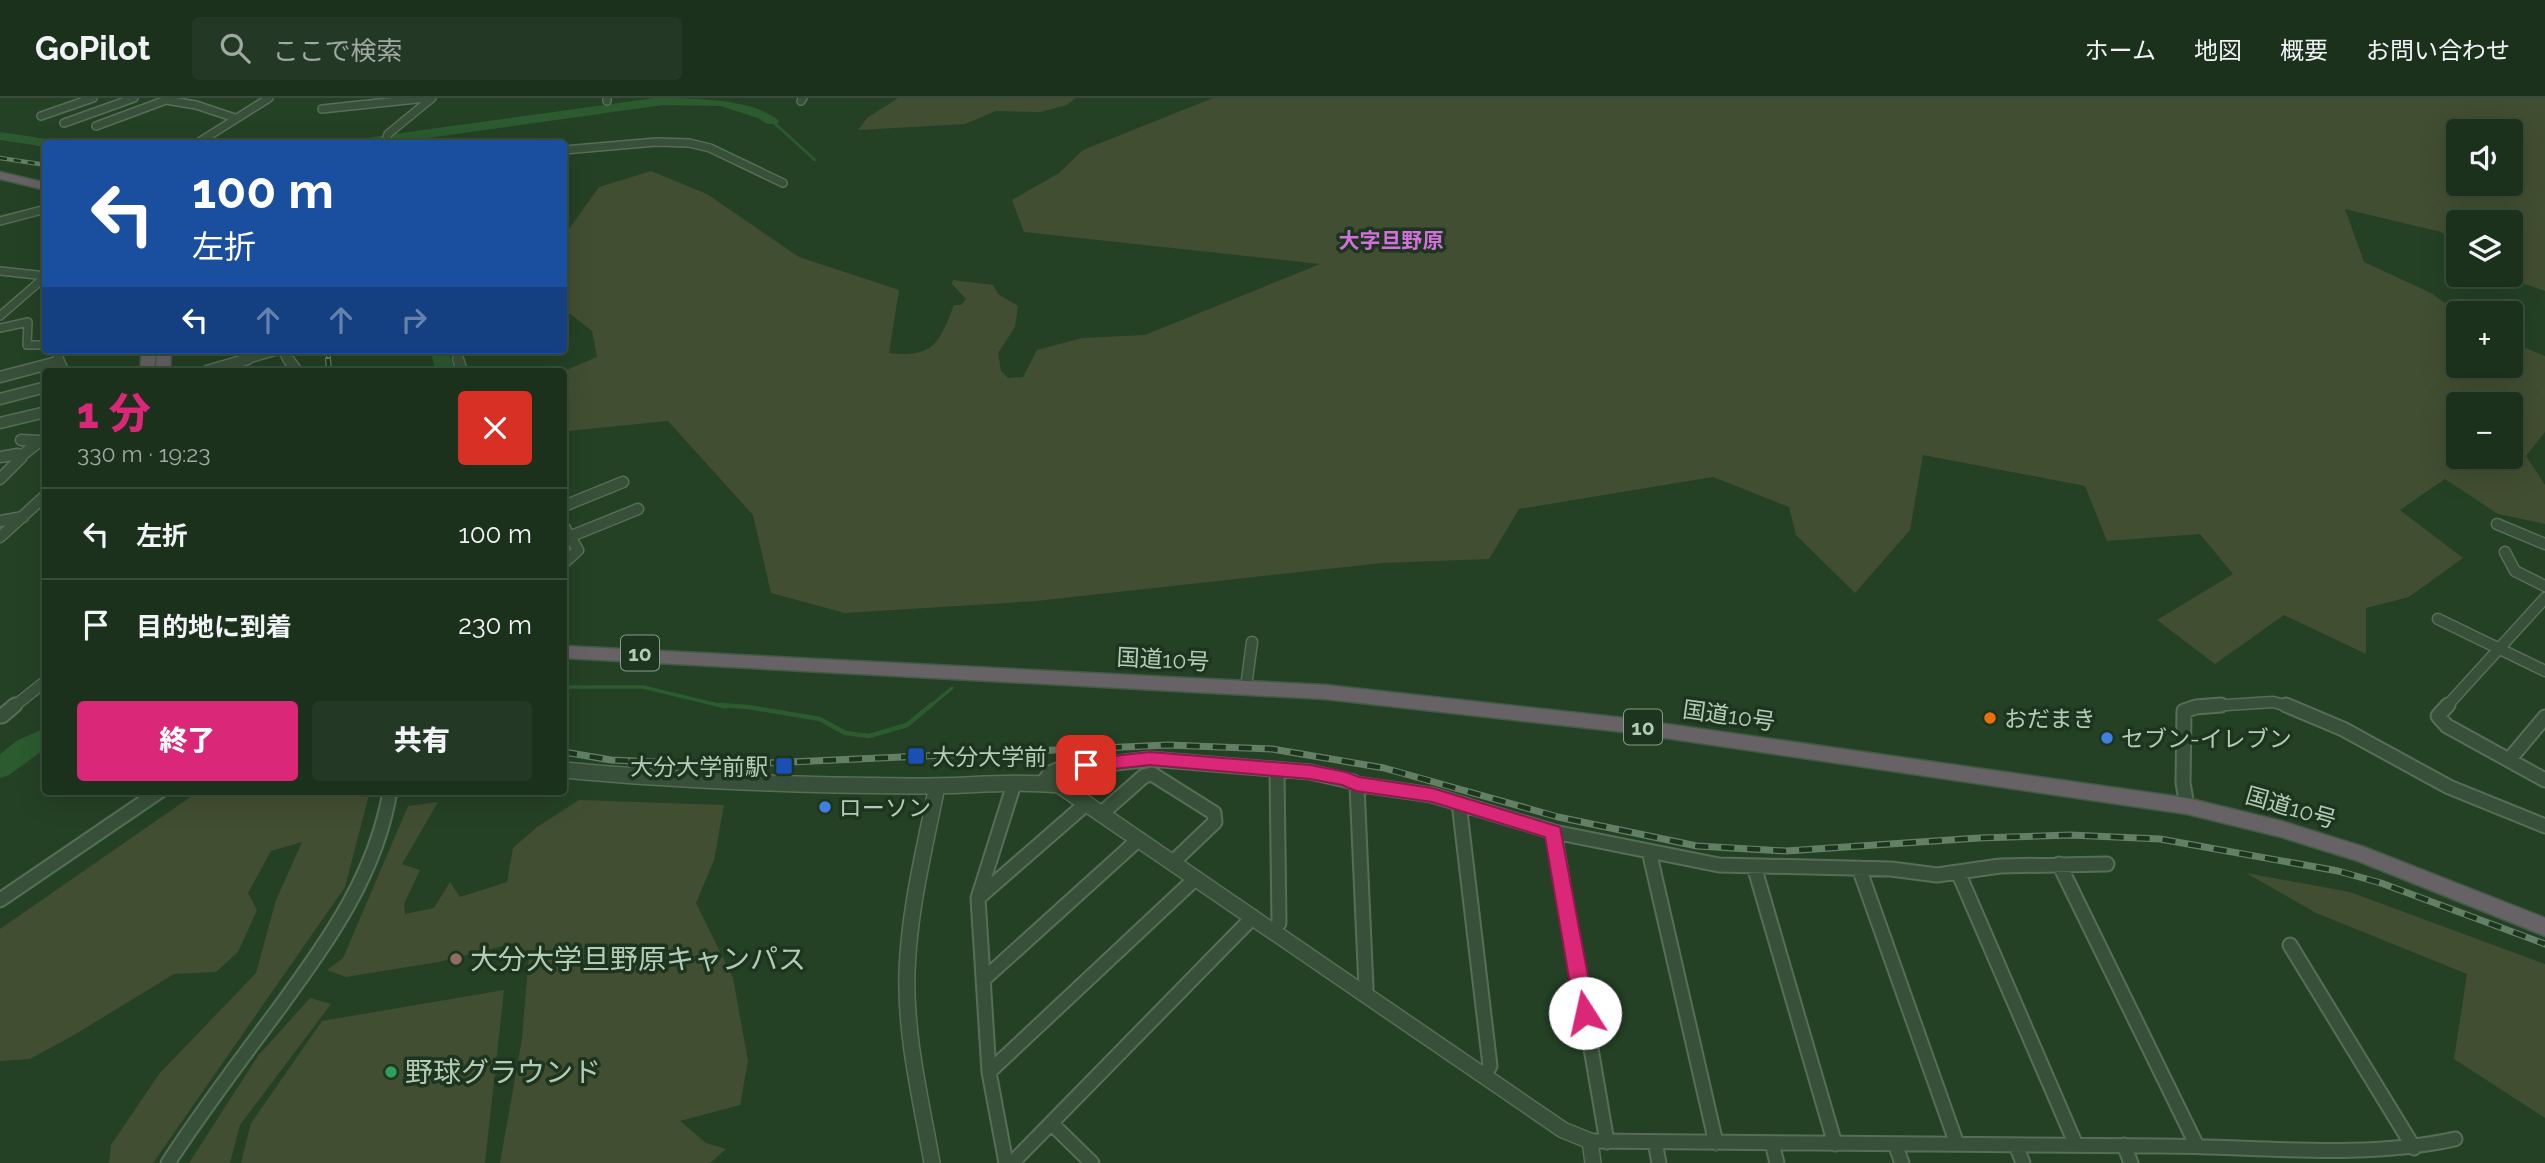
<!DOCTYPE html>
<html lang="ja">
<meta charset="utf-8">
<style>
body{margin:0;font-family:Raleway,"Noto Sans JP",sans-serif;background:#243925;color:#f1f3f6;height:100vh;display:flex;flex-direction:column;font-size:26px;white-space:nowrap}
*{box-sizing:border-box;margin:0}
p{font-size:23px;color:#a0a9a3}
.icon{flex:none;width:38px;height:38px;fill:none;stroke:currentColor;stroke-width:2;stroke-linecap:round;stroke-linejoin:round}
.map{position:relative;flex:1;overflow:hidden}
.side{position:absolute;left:42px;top:270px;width:525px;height:427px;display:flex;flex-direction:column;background:#1b311c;border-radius:7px;box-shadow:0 7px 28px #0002,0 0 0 2px #394c3b}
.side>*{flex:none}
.hud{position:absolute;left:42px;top:42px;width:525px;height:214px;border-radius:7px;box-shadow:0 7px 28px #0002,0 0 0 2px #394c3b;background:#1a4fa0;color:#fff;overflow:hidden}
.buttons{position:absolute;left:2446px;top:21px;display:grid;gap:14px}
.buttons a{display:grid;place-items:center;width:77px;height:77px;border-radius:7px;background:#1b311c;box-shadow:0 7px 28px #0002,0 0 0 2px #394c3b;font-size:35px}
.pin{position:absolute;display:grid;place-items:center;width:60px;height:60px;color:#fff;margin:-30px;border-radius:14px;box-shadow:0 4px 10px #0006}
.me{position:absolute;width:77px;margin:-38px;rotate:350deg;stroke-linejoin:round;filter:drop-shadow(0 0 5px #0008)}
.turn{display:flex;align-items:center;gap:24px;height:147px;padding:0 35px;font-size:32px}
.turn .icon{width:91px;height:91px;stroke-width:2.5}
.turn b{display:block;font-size:49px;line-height:60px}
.lanes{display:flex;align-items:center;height:66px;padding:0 35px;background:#0003;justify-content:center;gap:35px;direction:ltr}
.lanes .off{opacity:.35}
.round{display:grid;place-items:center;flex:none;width:74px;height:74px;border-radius:7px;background:#243925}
.headline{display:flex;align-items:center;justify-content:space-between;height:119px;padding:0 35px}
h1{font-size:42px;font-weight:800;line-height:52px;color:#db2777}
.primary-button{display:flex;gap:14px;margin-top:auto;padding:14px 35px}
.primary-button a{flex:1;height:80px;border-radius:7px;background:#db2777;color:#fff;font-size:28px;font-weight:800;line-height:80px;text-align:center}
.primary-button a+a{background:#243925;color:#f1f3f6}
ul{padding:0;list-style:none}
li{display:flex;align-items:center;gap:21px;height:91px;padding:0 35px;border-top:2px solid #394c3b}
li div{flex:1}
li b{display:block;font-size:26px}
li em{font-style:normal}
header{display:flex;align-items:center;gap:42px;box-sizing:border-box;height:98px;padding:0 35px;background:#1b311c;border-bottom:2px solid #394c3b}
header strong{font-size:33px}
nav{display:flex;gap:38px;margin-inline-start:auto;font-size:24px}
.search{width:490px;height:63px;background:#243925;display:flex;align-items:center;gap:18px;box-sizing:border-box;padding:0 24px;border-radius:7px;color:#a0a9a3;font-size:26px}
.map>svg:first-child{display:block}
</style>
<header>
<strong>GoPilot</strong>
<div class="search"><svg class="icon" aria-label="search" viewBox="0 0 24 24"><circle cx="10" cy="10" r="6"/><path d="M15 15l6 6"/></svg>ここで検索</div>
<nav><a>ホーム</a><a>地図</a><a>概要</a><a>お問い合わせ</a></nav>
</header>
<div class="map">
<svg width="2545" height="1065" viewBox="0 0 2545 1065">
<rect width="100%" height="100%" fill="#244125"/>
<path fill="#424e31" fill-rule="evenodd" d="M898,0H1076L1067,7L1040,14L996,13L965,26L858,32L867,20Z
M1213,0H2545V193L2499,177H2511V124H2459V147L2441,134L2345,111L2364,164L2431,195L2459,215V268H2511V244L2545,258V334L2526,358L2545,387V426L2498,416L2445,381L2400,412L2463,460L2409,499L2366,510V556L2284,517L2215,566L2157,522L2233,476L2200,436L2107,443L2085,388L1923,357L1910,432L1855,495L1796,437L1789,409L1713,379L1519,411L1489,461L1382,465L1036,503L845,515L771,495L753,417L668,323L568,333L564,328V273L597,259L592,233L564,211V138L599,89L651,73L707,96L799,159L899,192L889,255C934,260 939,245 954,207H961L966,201L952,186L953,182L993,187L998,196L1018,208L1015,229L998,255L1001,273L1008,280L1023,279L1037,252L1082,240L1145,237L1320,166L1024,134L1012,102L1059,75L1083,52ZM2511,33V86H2459V33ZM2511,306V359H2459V306Z
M199,693H370L345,789L153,1065H109L111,1047L159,976L256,875L276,802L302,744L271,753L248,795L257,812L238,854L216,874L174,876L74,937L30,961L0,963V831Z
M579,702L724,707L714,762L696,805L733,880L748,963L740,1007L680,1023L706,1045L726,1051L710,1065H500L522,941L529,856L515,845L438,864L346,879L327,872L343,860L408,708L438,704L402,766L420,772L404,806L405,816L434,810L450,784L460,799L507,784L513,750L537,729Z
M2246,775L2350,794L2545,866V1020L2454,961L2467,876L2316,815Z
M504,892L485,1065H241L251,1025L322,923Z
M310,900L331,906L240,1027L230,1065H189L258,958Z"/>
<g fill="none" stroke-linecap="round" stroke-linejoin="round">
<path stroke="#2c5b2f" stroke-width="2.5" d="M772,23L815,62"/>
<path stroke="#2c5b2f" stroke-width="3.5" d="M564,589H643L726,609
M929,609L952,590"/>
<path stroke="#2c5b2f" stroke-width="4.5" d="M719,607L748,609L820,621L845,635L869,638L907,627L931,607"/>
<path fill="#2c5b2f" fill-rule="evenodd" d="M655,0C689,0 754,0 779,23L777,26H767L758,20L720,8L663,7L386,46H344L351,42Z
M0,34L53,42L60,46H46V49L0,42Z
M430,252H448L454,273H436Z
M46,630V650L9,677L0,680V656L18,642Z"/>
<g stroke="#566e58" stroke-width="10">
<path id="minor-far2" d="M607,0V3
M801,3L803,0
M322,11L426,0
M41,18L93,0
M64,25L134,0
M96,28L166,2L196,7L235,20
M196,46L269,0
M380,46L386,43L388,36L432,0
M564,52L656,44L689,45L710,50L783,85
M0,123L46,111
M0,173L46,178
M0,218L46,178
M0,230L28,224L27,247H46
M281,252L289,263
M455,252L459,263
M57,263L60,252
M242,263L280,252"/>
</g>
<g stroke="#566e58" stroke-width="13">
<path id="minor-far1" d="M58,261L63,273
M288,261L297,273
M458,261L462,273
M207,273L248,261
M0,279L57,264
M0,301L46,289
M0,325L46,314
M0,359L18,356L21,360L0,381
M20,359L40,343L21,342
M564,408L623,384
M0,423L23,419
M2497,426L2545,446
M564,429L578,452L564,465
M0,439L46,397
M564,441L638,411
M2505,454L2515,473L2545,488
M2438,521L2545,573
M1246,589L1252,544
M13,609L46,583
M2196,609L2273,604L2292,609
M2446,609L2545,500"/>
</g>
<g stroke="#566e58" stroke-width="17">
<path id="minor" d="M2286,607L2343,631L2449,689L2545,728
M2448,607L2438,618L2447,628L2545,682
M2,618L15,607
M2509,662L2545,619
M1043,685L1050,675L1057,672L1150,661L1310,674L1354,684L1357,688L1366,890L1362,894
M1356,686L1432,697L1554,734L1719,767L1891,771L1937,777L2000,768L2107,766
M1459,705L1490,968L1484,978
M2187,708L2183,685L2184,613L2196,609L2221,607
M1102,715L1144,678L1152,676L1214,715L1215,724L1173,764
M1554,734L1607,1044
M1649,753L1716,1045
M2059,766L2197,1048
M1754,768L1835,1046
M1859,770L1957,1046
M1958,774L2076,1047
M978,800L1087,705
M0,802L160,693
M1273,833L1279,825L1277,676
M2290,847L2414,1050
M983,882L1139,741
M989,974L1196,780
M1052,1026L1092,1065
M1590,1043C1780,1045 1970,1046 2160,1048C2259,1048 2358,1062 2455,1041
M1655,1044L1659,1065
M1772,1045L1777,1065
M1895,1046L1902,1065
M2016,1047L2023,1065
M2124,1047L2131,1065
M168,1065C203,1011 242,960 280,909C329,841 376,777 390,693
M1006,1065L989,974L978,800L1014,686
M1012,1065L1253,819"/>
</g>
<g stroke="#566e58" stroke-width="18">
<path id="tertiary" d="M564,672C679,683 794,687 910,688C960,689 1010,682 1059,687L1563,1032L1590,1043L1593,1065
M932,1065C921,1002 905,938 907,874C909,811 925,749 937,688"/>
</g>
<g stroke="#435b45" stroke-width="3">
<path id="trunk" d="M0,74L46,85V92L0,81Z
M142,252H156L154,273H140Z
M157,252H171L170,273H156Z
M564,548L1325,587L1624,620L2187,700L2281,723L2364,749L2545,820V838L2358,763L2281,739L2187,716L1624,634L1325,601L564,560Z"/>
</g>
<use href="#minor-far2" stroke="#38503a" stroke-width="7"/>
<use href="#minor-far1" stroke="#38503a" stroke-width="10"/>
<use href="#minor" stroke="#38503a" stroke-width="13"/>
<use href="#tertiary" stroke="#38503a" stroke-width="15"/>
<use href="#trunk" fill="#666266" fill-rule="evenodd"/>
<g stroke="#637f65" stroke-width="4.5">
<path id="rail-far2" d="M0,60L46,67
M328,252L329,263"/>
</g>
<g stroke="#637f65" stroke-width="6">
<path id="rail-far1" d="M328,261L329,273"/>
</g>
<g stroke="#637f65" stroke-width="7">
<path id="rail" d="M564,654L611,662L725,667L1168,647L1272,651L1384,670L1558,719L1697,748L1786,753L1979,740L2070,737L2160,741L2338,773L2381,785L2545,846"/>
</g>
<use href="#rail-far2" stroke="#1d351f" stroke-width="2.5" stroke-dasharray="7" stroke-linecap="butt"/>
<use href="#rail-far1" stroke="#1d351f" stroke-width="3.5" stroke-dasharray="10" stroke-linecap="butt"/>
<use href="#rail" stroke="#1d351f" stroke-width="4.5" stroke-dasharray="13" stroke-linecap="butt"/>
</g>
<path fill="#db2777" stroke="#8e194d" stroke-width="2" d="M1150,654L1310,667L1346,674L1359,679L1432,690L1560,729L1595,915L1592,922L1585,924L1578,922L1575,915L1545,739L1432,704L1356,693L1342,687L1310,681L1150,667L1086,674L1080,672L1078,667L1080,663L1086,661Z"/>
<circle fill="#e8710a" stroke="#1d351f" stroke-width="2.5" cx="1990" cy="620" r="7"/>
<g fill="#3f7fe0" stroke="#1d351f" stroke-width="2.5">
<circle cx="2107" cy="640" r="7"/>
<circle cx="825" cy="709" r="7"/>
</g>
<g fill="#1a4fb4" stroke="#1d351f" stroke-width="2.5">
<rect x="907" y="649" width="18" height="18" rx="3.5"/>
<rect x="775" y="659" width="18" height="18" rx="3.5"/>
</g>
<circle fill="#8d6e63" stroke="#1d351f" stroke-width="2.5" cx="456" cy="861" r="7"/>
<circle fill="#2e9e5b" stroke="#1d351f" stroke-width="2.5" cx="391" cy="974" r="7"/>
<g text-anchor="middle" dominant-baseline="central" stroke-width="7" stroke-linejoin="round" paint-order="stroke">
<g font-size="21" font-weight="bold" fill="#d470de" stroke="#1d351f">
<text x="1391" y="142">大字旦野原</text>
</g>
<g fill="#1d351f" stroke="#879e89" stroke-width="2">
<rect x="621" y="537.5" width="38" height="35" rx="5"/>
<rect x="1624" y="611.5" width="38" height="35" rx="5"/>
</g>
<g font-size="21" font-weight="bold" fill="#b5cbb7">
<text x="640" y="555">10</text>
<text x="1643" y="629">10</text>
</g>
<g font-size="23" fill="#b5cbb7" stroke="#1d351f">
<text transform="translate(1163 561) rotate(3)">国道10号</text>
<text transform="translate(1729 617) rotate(8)">国道10号</text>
<text transform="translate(2291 709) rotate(16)">国道10号</text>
</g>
<g font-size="23" fill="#b5cbb7" stroke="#1d351f" text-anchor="start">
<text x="2004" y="620">おだまき</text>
<text x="2121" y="640">セブン-イレブン</text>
<text x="932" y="658">大分大学前</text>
<text x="768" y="668" text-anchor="end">大分大学前駅</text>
<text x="839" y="709">ローソン</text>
</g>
<g font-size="28" fill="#b5cbb7" stroke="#1d351f" text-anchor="start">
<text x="470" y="861">大分大学旦野原キャンパス</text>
<text x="405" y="974">野球グラウンド</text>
</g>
</g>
</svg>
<div class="buttons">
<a><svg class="icon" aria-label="sound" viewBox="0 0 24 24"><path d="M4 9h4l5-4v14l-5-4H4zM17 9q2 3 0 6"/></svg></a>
<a><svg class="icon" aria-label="layers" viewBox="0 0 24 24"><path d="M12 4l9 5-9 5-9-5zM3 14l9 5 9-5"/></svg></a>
<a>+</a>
<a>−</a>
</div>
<div class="pin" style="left:1086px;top:667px;background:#d93025"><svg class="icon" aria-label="arrive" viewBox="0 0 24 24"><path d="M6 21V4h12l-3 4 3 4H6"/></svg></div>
<svg class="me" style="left:1585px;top:915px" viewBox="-20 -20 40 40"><circle r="19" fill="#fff"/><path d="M0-13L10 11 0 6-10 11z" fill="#db2777"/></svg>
<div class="hud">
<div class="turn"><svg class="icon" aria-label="left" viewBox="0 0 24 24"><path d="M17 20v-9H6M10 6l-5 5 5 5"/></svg><div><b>100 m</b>左折</div></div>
<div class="lanes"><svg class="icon" aria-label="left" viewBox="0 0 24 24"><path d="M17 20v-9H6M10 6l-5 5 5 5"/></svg><svg class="icon off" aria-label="ahead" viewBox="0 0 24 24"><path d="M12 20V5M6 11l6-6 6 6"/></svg><svg class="icon off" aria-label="ahead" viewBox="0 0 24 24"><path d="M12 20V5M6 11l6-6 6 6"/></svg><svg class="icon off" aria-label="right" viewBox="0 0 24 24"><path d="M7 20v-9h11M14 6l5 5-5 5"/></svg></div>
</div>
<section class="side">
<div class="headline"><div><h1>1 分</h1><p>330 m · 19:23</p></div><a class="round" style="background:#d93025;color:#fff"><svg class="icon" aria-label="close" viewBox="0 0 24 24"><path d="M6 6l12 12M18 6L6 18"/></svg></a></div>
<ul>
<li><svg class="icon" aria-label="left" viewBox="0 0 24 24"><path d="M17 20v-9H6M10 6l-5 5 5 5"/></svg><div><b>左折</b></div><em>100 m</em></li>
<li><svg class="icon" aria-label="arrive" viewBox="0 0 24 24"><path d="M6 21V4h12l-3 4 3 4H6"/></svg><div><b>目的地に到着</b></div><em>230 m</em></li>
</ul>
<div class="primary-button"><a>終了</a><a>共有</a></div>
</section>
</div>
